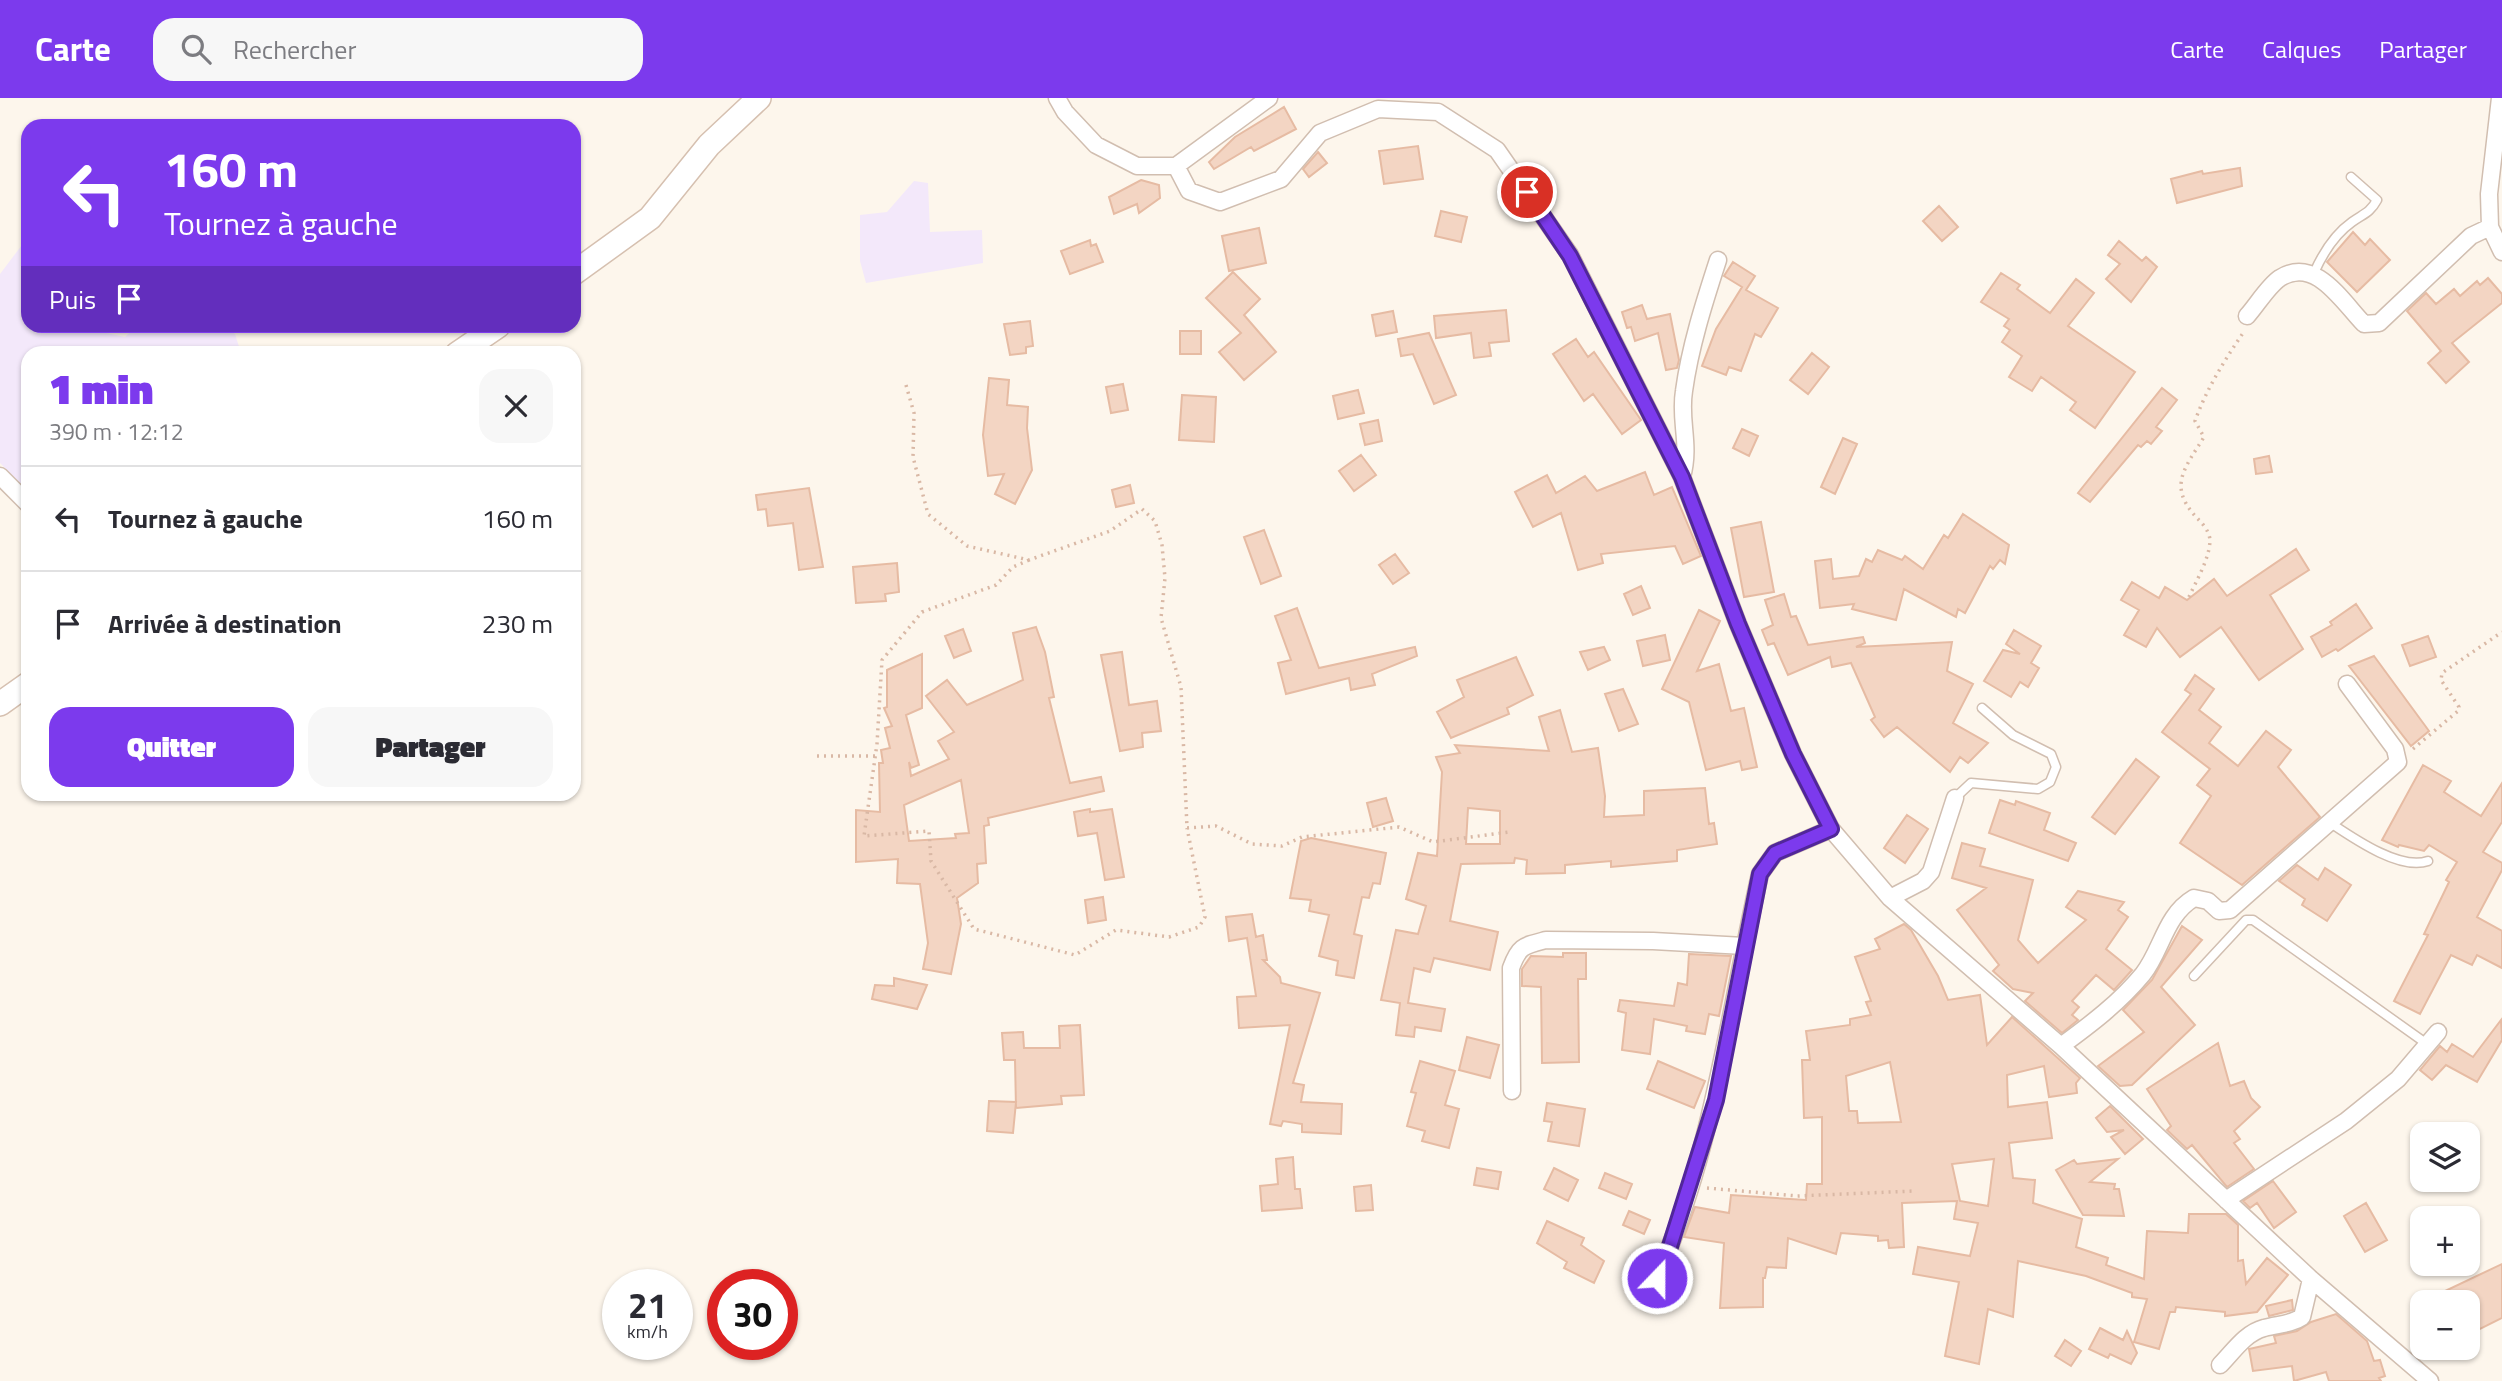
<!DOCTYPE html>
<html lang="fr">
<meta charset="utf-8">
<style>
body{margin:0;font-family:"Titillium Web",sans-serif;background:#f7f7f7;color:#2b2b33;height:100vh;display:flex;flex-direction:column;font-size:26px;white-space:nowrap}
*{box-sizing:border-box;margin:0}
p{font-size:23px;color:#7c7c81}
.icon{flex:none;width:38px;height:38px;fill:none;stroke:currentColor;stroke-width:2;stroke-linecap:round;stroke-linejoin:round}
.map{position:relative;flex:1;overflow:hidden}
.sheet{position:absolute;left:21px;top:248px;width:560px;height:455px;display:flex;flex-direction:column;background:#fff;border-radius:21px;box-shadow:0 2px 5px #0004}
.sheet>*{flex:none}
.guide{position:absolute;left:21px;top:21px;width:560px;height:214px;border-radius:21px;box-shadow:0 2px 5px #0004;background:#7c3aed;color:#fff;overflow:hidden}
.fabs{position:absolute;left:2410px;top:1024px;display:grid;gap:14px}
.fabs a{display:grid;place-items:center;width:70px;height:70px;border-radius:14px;background:#fff;box-shadow:0 2px 5px #0004;font-size:35px}
.speed{position:absolute;left:602px;top:1171px;display:flex;gap:14px;font-size:35px;font-weight:700;text-align:center}
.speed>*{display:grid;place-content:center;width:91px;height:91px;border-radius:50%;background:#fff;box-shadow:0 2px 5px #0004;line-height:1}
.speed small{font-size:18px;font-weight:400}
.speed .limit{border:10px solid #d22;background:#fff;color:#111}
.pin{position:absolute;display:grid;place-items:center;width:60px;height:60px;color:#fff;margin:-30px;border:4px solid #fff;border-radius:50%;box-shadow:0 2px 7px #0007}
.me{position:absolute;width:77px;margin:-38px;rotate:22deg;stroke-linejoin:round;filter:drop-shadow(0 0 5px #0008)}
.turn{display:flex;align-items:center;gap:24px;height:147px;padding:0 28px;font-size:32px}
.turn .icon{width:91px;height:91px;stroke-width:2.5}
.turn b{display:block;font-size:49px;line-height:60px}
.then{display:flex;align-items:center;height:66px;padding:0 28px;background:#0003;gap:14px;font-size:26px}
.round{display:grid;place-items:center;flex:none;width:74px;height:74px;border-radius:21px;background:#f7f7f7}
.overview{display:flex;align-items:center;justify-content:space-between;height:119px;padding:0 28px}
h1{font-size:42px;font-weight:800;line-height:52px;color:#7c3aed}
.button{display:flex;gap:14px;margin-top:auto;padding:14px 28px}
.button a{flex:1;height:80px;border-radius:21px;background:#7c3aed;color:#fff;font-size:28px;font-weight:800;line-height:80px;text-align:center}
.button a+a{background:#f7f7f7;color:#2b2b33}
ul{padding:0;list-style:none}
li{display:flex;align-items:center;gap:21px;height:105px;padding:0 28px;border-top:2px solid #e1e1e2}
li div{flex:1}
li b{display:block;font-size:26px}
li em{font-style:normal}
header{display:flex;align-items:center;gap:42px;box-sizing:border-box;height:98px;padding:0 35px;background:#7c3aed;color:#fff}
header strong{font-size:33px}
nav{display:flex;gap:38px;margin-inline-start:auto;font-size:24px}
.search{width:490px;height:63px;background:#f7f7f7;display:flex;align-items:center;gap:18px;box-sizing:border-box;padding:0 24px;border-radius:21px;color:#7c7c81;font-size:26px}
.map>svg:first-child{display:block}
</style>
<header>
<strong>Carte</strong>
<div class="search"><svg class="icon" aria-label="search" viewBox="0 0 24 24"><circle cx="10" cy="10" r="6"/><path d="M15 15l6 6"/></svg>Rechercher</div>
<nav><a>Carte</a><a>Calques</a><a>Partager</a></nav>
</header>
<div class="map">
<svg width="2502" height="1283" viewBox="0 0 2502 1283">
<rect width="100%" height="100%" fill="#fdf6ec"/>
<path fill="#f3e8fa" d="M914,83L928,85L930,134L982,132L983,165L866,185L860,163V117L887,114Z
M28,139V228H100L102,234L125,239L136,228H222L235,236L241,255L28,256V393L0,365V176Z"/>
<path fill="#f3d5c3" stroke="#e6bba3" stroke-width="2" fill-rule="evenodd" d="M1284,9L1296,31L1254,53L1251,49L1214,71L1209,64L1235,39Z
M1418,48L1423,81L1384,86L1379,53Z
M1318,54L1327,65L1309,79L1303,71Z
M2240,70L2242,88L2177,105L2171,81L2202,73L2203,76Z
M1141,82L1159,87L1160,100L1139,115L1137,106L1114,116L1109,99Z
M1939,108L1958,129L1942,143L1923,123Z
M1441,113L1467,119L1461,144L1435,138Z
M1259,130L1266,165L1229,173L1222,138Z
M2353,134L2365,147L2370,141L2390,162L2357,194L2327,164Z
M1090,142L1091,148L1096,146L1103,164L1070,176L1061,153Z
M2119,143L2142,163L2146,159L2157,169L2131,204L2106,181L2120,166L2108,157Z
M1733,164L1755,178L1746,192L1778,210L1761,239L1755,236L1741,273L1729,269L1726,277L1702,268L1716,231L1742,189L1724,178Z
M1233,174L1260,201L1244,217L1276,254L1244,282L1219,254L1241,235L1206,200Z
M2001,175L2020,187L2017,191L2050,215L2076,181L2094,195L2068,228L2135,274L2095,330L2070,312L2076,304L2041,279L2032,293L2009,279L2022,258L2002,244L2010,232L2004,228L2009,221L1981,204Z
M2488,180L2502,196V205L2452,245L2469,264L2446,285L2428,265L2441,253L2407,213L2426,195L2436,206L2454,191L2460,198L2477,183L2480,187Z
M1642,207L1647,221L1670,216L1679,262L1677,270L1666,272L1658,235L1635,243L1631,229L1627,230L1622,214Z
M1506,212L1509,243L1489,245L1491,258L1474,260L1471,235L1436,240L1434,218Z
M1393,213L1397,234L1376,238L1372,217Z
M1030,223L1033,248L1026,249V255L1010,257L1004,226Z
M1180,233H1201V256H1180Z
M1429,235L1456,297L1434,306L1413,256L1401,258L1398,241Z
M1576,241L1588,259L1594,254L1641,322L1622,336L1593,296L1584,303L1553,256Z
M1812,255L1829,269L1808,296L1790,282Z
M989,280L1009,282L1007,307L1028,309L1027,330L1032,372L1015,406L995,396L1004,376L988,378L983,337Z
M1123,286L1128,312L1111,315L1106,289Z
M2162,290L2177,302L2156,329L2162,333L2151,346L2147,343L2141,349L2138,347L2090,404L2078,395Z
M1358,292L1364,315L1338,321L1333,298Z
M1182,297L1216,299L1214,344L1179,342Z
M1378,322L1382,343L1365,347L1360,326Z
M1742,331L1758,338L1749,358L1733,350Z
M1843,340L1857,346L1835,396L1821,389Z
M1361,357L1376,377L1354,393L1339,373Z
M2269,358L2272,374L2256,376L2254,361Z
M1645,374L1654,397L1672,389L1701,458L1683,466L1675,448L1601,456L1603,465L1578,472L1561,415L1533,429L1515,394L1547,377L1556,395L1585,378L1597,393Z
M1130,387L1134,405L1116,409L1112,392Z
M809,390L823,469L799,472L793,425L768,428L766,411L758,412L756,397Z
M1963,416L2009,447L2005,466L2000,462L1993,471L1990,468L1965,515L1958,511L1956,519L1904,491L1896,522L1852,511L1854,506L1820,510L1815,463L1831,461L1833,481L1859,478L1866,461L1872,464L1878,452L1902,462L1905,458L1923,471L1944,437L1948,440Z
M1761,424L1774,494L1744,499L1731,430Z
M1264,432L1281,478L1261,486L1244,439Z
M2296,451L2309,472L2270,497L2303,551L2259,582L2221,529L2180,559L2157,530L2146,549L2124,537L2139,512L2121,502L2132,484L2159,500L2165,489L2187,502L2214,481L2227,498Z
M1395,456L1409,475L1393,486L1379,467Z
M897,465L899,494L885,496L886,503L856,505L853,469Z
M1641,488L1650,510L1633,517L1624,496Z
M1784,496L1791,519L1796,518L1808,547L1863,539L1865,545L1856,549L1952,544L1947,573L1973,586L1953,625L1988,645L1968,665L1960,659L1950,674L1897,629L1884,639L1871,622L1875,619L1851,565L1832,569L1830,559L1788,577L1774,545L1768,547L1762,532L1773,527L1765,502Z
M2356,506L2372,530L2338,553L2336,551L2322,559L2311,539L2332,527L2330,524Z
M1297,510L1319,570L1415,549L1417,558L1372,576L1375,587L1351,592L1349,580L1286,596L1278,565L1291,562L1275,518Z
M1699,512L1720,523L1697,573L1719,566L1731,613L1744,610L1757,669L1742,672L1740,663L1706,672L1689,604L1662,591Z
M1036,529L1045,554L1054,599L1049,600L1070,685L1101,679L1104,693L988,720L989,727L984,728L986,765L977,766L978,785L957,800L961,826L951,876L923,871L928,845L920,786L897,785L898,761L856,764V712L880,714L879,665H883L881,652L890,650L885,630L892,628L884,610L887,609V572L922,556V610L906,617L919,667L911,670L909,664L911,678L949,661L938,643L954,634L926,598L947,582L967,607L1023,582L1013,535ZM961,682L969,735L955,736L956,740L909,743L904,707Z
M963,531L971,553L954,560L945,538Z
M2014,532L2041,548L2031,565L2039,570L2028,589L2020,584L2011,599L1984,583L2003,552L2020,556L2006,546Z
M1665,537L1670,562L1643,568L1637,543Z
M2428,538L2436,559L2410,568L2402,547Z
M1604,549L1610,562L1588,572L1580,554Z
M1122,554L1129,607L1157,603L1161,633L1142,635L1143,649L1120,653L1101,557Z
M2374,558L2429,633L2411,648L2349,568Z
M1516,559L1533,597L1507,610L1509,616L1451,640L1437,614L1464,599L1457,582Z
M2195,577L2214,591L2199,612L2221,629L2209,645L2238,668L2266,633L2291,652L2278,669L2320,719L2242,787L2180,745L2211,698L2197,687L2210,671L2162,634L2191,596L2185,592Z
M1623,591L1638,626L1619,633L1605,596Z
M1560,612L1572,654L1598,650L1605,698L1604,719L1644,717V693L1705,690L1709,726L1714,725L1717,746L1677,752V763L1611,769V763L1565,767V775L1526,776L1527,762L1515,760L1514,765L1461,766L1450,823L1498,834L1490,872L1434,860L1430,874L1414,870L1408,905L1445,911L1441,933L1415,929L1414,939L1396,937L1400,905L1381,902L1396,832L1418,836L1426,808L1406,801L1418,755L1437,758L1442,674L1436,659L1460,655L1455,647L1549,653L1539,619ZM1468,710L1500,713V746H1466Z
M2136,661L2159,679L2115,736L2092,719Z
M2423,667L2451,683L2444,694L2481,718L2502,685V724L2483,754L2502,765V772L2477,819L2502,833V870L2477,857L2472,867L2451,857L2420,916L2394,903L2428,837L2424,836L2449,784L2446,782L2457,764L2429,747L2424,753L2399,747L2398,749L2382,742Z
M1386,700L1393,723L1373,729L1367,705Z
M2000,702L2015,707L2016,703L2050,715L2044,732L2076,745L2068,763L1989,735Z
M1090,711V714L1112,711L1124,779L1105,782L1097,735L1078,738L1074,714Z
M1907,717L1928,731L1905,765L1884,750Z
M1311,740L1386,755L1380,786L1373,785L1369,800L1362,799L1354,836L1362,838L1354,880L1336,877L1338,863L1319,858L1329,817L1309,813L1311,802L1290,800L1301,743Z
M1962,745L1985,751L1980,768L2033,782L2018,842L2038,865L2086,822L2066,809L2078,793L2124,804L2118,812L2128,819L2106,851L2132,872L2114,892L2096,877L2072,903L2079,909L2072,917L2078,922L2062,935L2025,903L2033,895L2013,891L1993,873L1999,867L1957,812L1986,790L1952,780Z
M2297,767L2318,782L2325,770L2351,787L2327,823L2302,807L2305,801L2279,783Z
M1103,799L1106,822L1088,825L1085,802Z
M1252,816L1256,839L1263,837L1267,862H1263L1280,879L1281,885L1320,895L1293,985L1304,987L1301,1004L1342,1006L1341,1036L1302,1034V1026L1283,1023L1281,1028L1270,1026L1290,927L1239,930L1237,899L1256,898L1247,840L1229,843L1226,819Z
M1904,826L1911,832L1938,878L1948,902L1980,897L1987,947L2012,919L2080,980L2076,985L2077,995L2049,999L2044,968L2007,977L2008,1009L2047,1004L2052,1040L2009,1045L2013,1080L2035,1082L2033,1105L2082,1121L2076,1149L2108,1160L2106,1167L2144,1181L2147,1133L2188,1135L2189,1116H2226L2238,1127V1163L2243,1162L2246,1186L2267,1160L2288,1177L2257,1214L2225,1218V1214L2176,1209L2175,1214H2170L2159,1251L2134,1244L2147,1201L2132,1199V1195L2086,1178L2018,1163L2013,1219L1988,1211L1979,1266L1945,1258L1959,1184L1913,1176L1918,1149L1970,1158L1978,1125L1954,1121L1957,1103L1902,1105L1904,1149L1889,1150L1888,1142L1878,1143V1138L1841,1135L1836,1156L1788,1140L1786,1170L1767,1169L1765,1180H1763V1209L1720,1210L1724,1145L1684,1139L1695,1109L1729,1115L1731,1097L1806,1102L1807,1086H1822V1019L1804,1020L1802,962H1810L1806,933L1850,927V921L1871,917L1866,904L1871,903L1855,859L1880,851L1875,841ZM1890,964L1901,1024L1858,1025L1857,1013H1849L1846,978ZM1994,1061L1988,1108L1960,1103L1952,1066Z
M2182,828L2202,842L2161,889L2195,927L2132,987L2120,988L2098,968L2144,934L2123,912L2152,882Z
M1563,855H1586V881H1578L1579,964L1542,965L1541,889L1522,888V871L1531,858L1563,859Z
M1689,856L1731,858L1719,918L1709,916L1705,936L1686,933L1687,928L1654,921L1650,956L1622,952L1626,915L1618,913L1620,902L1674,908L1678,885L1687,887Z
M894,880L927,887L917,911L872,901L875,887L894,888Z
M2501,922L2502,942L2477,984L2446,967L2432,982L2420,972L2440,948L2447,954L2452,946L2473,959Z
M1080,927L1084,997L1061,998L1062,1006L1016,1010L1015,962H1004L1002,935L1023,934L1024,950H1060L1059,928Z
M1467,939L1499,947L1490,980L1459,972Z
M2218,945L2230,988L2244,983L2251,1000L2260,1009L2234,1033L2240,1041L2234,1045L2254,1071L2227,1089L2192,1047L2187,1051L2167,1032L2171,1028L2147,991Z
M1420,963L1455,973L1445,1007L1459,1011L1449,1050L1422,1043L1425,1033L1407,1028L1416,995L1411,994Z
M1658,963L1705,983L1694,1010L1647,991Z
M989,1003L1016,1004L1013,1035L987,1033Z
M1547,1005L1585,1011L1579,1048L1548,1043L1552,1024L1544,1023Z
M2110,1008L2143,1041L2125,1056L2111,1039L2124,1032L2107,1034L2096,1020Z
M1293,1059L1295,1091H1300L1302,1110L1262,1113L1260,1088L1278,1086L1276,1061Z
M2118,1061L2090,1084L2115,1086L2114,1091H2119L2124,1118L2083,1117L2056,1072L2074,1062L2077,1066Z
M1477,1070L1501,1074L1498,1091L1474,1087Z
M1554,1070L1578,1082L1568,1103L1544,1091Z
M1605,1075L1632,1086L1626,1101L1599,1090Z
M2273,1083L2296,1114L2274,1130L2257,1105L2250,1110L2243,1103Z
M1371,1087L1373,1112L1356,1113L1354,1089Z
M2366,1105L2387,1142L2365,1154L2344,1118Z
M1629,1113L1650,1122L1644,1136L1623,1127Z
M1547,1123L1584,1140L1581,1147L1604,1163L1594,1185L1564,1170L1567,1164L1537,1145Z
M2502,1166V1220L2468,1237V1204H2422Z
M2292,1202L2293,1212L2269,1218L2266,1208Z
M2336,1216L2367,1243L2374,1263L2380,1262L2385,1278L2379,1280L2381,1283H2329L2326,1274L2294,1283L2292,1268L2253,1273L2249,1251L2276,1245L2274,1238L2297,1233L2311,1224Z
M2100,1230L2123,1242L2127,1233L2137,1255L2131,1266L2110,1256L2108,1260L2089,1251Z
M2065,1242L2081,1253L2071,1268L2055,1258Z"/>
<g fill="none" stroke-linecap="round" stroke-linejoin="round">
<g stroke="#d1beb0" stroke-width="11">
<path id="lane" d="M2314,175C2322,157 2335,136 2352,124C2363,116 2370,115 2377,102L2351,79
M1955,700L1971,685L2038,691L2050,684L2056,669L2051,656L2013,637L1982,610
M2329,724C2353,740 2400,773 2428,763
M2194,878L2246,822H2253L2427,946"/>
</g>
<g stroke="#d1beb0" stroke-width="19">
<path id="street" d="M1057,0L1065,14L1096,47L1137,68H1176L1269,0
M2500,0L2489,96L2490,129L2502,154
M1176,68L1189,93L1220,104L1281,81L1320,35L1378,11L1438,14L1497,52L1570,157L1682,379L1738,526L1793,656L1831,731L1890,800L2061,948L2311,1181L2430,1283
M2247,218C2257,207 2268,188 2280,180C2315,158 2341,202 2364,226L2379,225L2471,138L2490,129
M0,378L28,406
M1682,379C1691,346 1679,323 1684,293C1690,249 1704,205 1718,162
M1890,800L1923,783L1931,774L1955,700
M2061,948C2091,926 2119,905 2143,876C2162,852 2165,817 2194,800L2208,803L2219,813L2230,812L2398,664L2395,651L2347,586
M1512,993L1511,870C1519,848 1523,848 1546,842L1653,843L1744,848
M2226,1102L2346,1023L2398,981L2438,934
M1648,1199C1712,1066 1728,918 1760,776L1775,755L1831,731
M2220,1267C2233,1254 2245,1235 2264,1230C2277,1226 2290,1227 2302,1219L2311,1181"/>
</g>
<g stroke="#d6c0b0" stroke-width="26">
<path id="secondary" d="M574,175L650,120L709,47L759,0
M457,256L498,228
M0,606L28,586"/>
</g>
<path stroke="#d9b8a5" stroke-width="3.5" stroke-dasharray="2 5" stroke-linecap="butt" d="M906,287L914,315L913,359L928,416L967,448L1029,462L1110,433L1142,411L1155,423L1162,447L1165,480L1161,520L1181,589L1187,730L1216,728L1252,746L1282,748L1302,739L1399,729L1433,744L1509,734
M1029,462L1013,469L996,487L922,514L882,562L877,646L864,738L929,733L931,763L974,831L1075,857L1116,832L1169,839L1199,829L1205,819L1187,730
M2189,499C2196,483 2209,462 2210,443C2210,434 2203,426 2197,420C2167,388 2185,370 2204,339L2195,323C2206,292 2224,263 2243,235
M2413,651L2458,613L2459,609L2441,582L2442,575L2502,534
M817,658H876
M1707,1090L1797,1098L1914,1093"/>
<use href="#lane" stroke="#fff" stroke-width="8"/>
<use href="#street" stroke="#fff" stroke-width="16"/>
<use href="#secondary" stroke="#fff" stroke-width="23"/>
</g>
<g fill="none" stroke-linecap="round" stroke-linejoin="round">
<g stroke="#51269a" stroke-width="18">
<path id="route" d="M1527,94L1570,158L1682,379L1738,526L1793,656L1831,731L1775,755L1760,776L1716,1002L1666,1161L1657,1180"/>
</g>
<use href="#route" stroke="#7c3aed" stroke-width="12"/>
</g>
</svg>
<div class="fabs">
<a><svg class="icon" aria-label="layers" viewBox="0 0 24 24"><path d="M12 4l9 5-9 5-9-5zM3 14l9 5 9-5"/></svg></a>
<a>+</a>
<a>−</a>
</div>
<div class="speed"><div>21<small>km/h</small></div><div class="limit">30</div></div>
<div class="pin" style="left:1527px;top:94px;background:#d93025"><svg class="icon" aria-label="arrive" viewBox="0 0 24 24"><path d="M6 21V4h12l-3 4 3 4H6"/></svg></div>
<svg class="me" style="left:1657px;top:1180px" viewBox="-20 -20 40 40"><circle r="17" fill="#7c3aed" stroke="#fff" stroke-width="3"/><path d="M0-11L8 9 0 5-8 9z" fill="#fff"/></svg>
<div class="guide">
<div class="turn"><svg class="icon" aria-label="left" viewBox="0 0 24 24"><path d="M17 20v-9H6M10 6l-5 5 5 5"/></svg><div><b>160 m</b>Tournez à gauche</div></div>
<div class="then">Puis<svg class="icon" aria-label="arrive" viewBox="0 0 24 24"><path d="M6 21V4h12l-3 4 3 4H6"/></svg></div>
</div>
<section class="sheet">
<div class="overview"><div><h1>1 min</h1><p>390 m · 12:12</p></div><a class="round"><svg class="icon" aria-label="close" viewBox="0 0 24 24"><path d="M6 6l12 12M18 6L6 18"/></svg></a></div>
<ul>
<li><svg class="icon" aria-label="left" viewBox="0 0 24 24"><path d="M17 20v-9H6M10 6l-5 5 5 5"/></svg><div><b>Tournez à gauche</b></div><em>160 m</em></li>
<li><svg class="icon" aria-label="arrive" viewBox="0 0 24 24"><path d="M6 21V4h12l-3 4 3 4H6"/></svg><div><b>Arrivée à destination</b></div><em>230 m</em></li>
</ul>
<div class="button"><a>Quitter</a><a>Partager</a></div>
</section>
</div>
